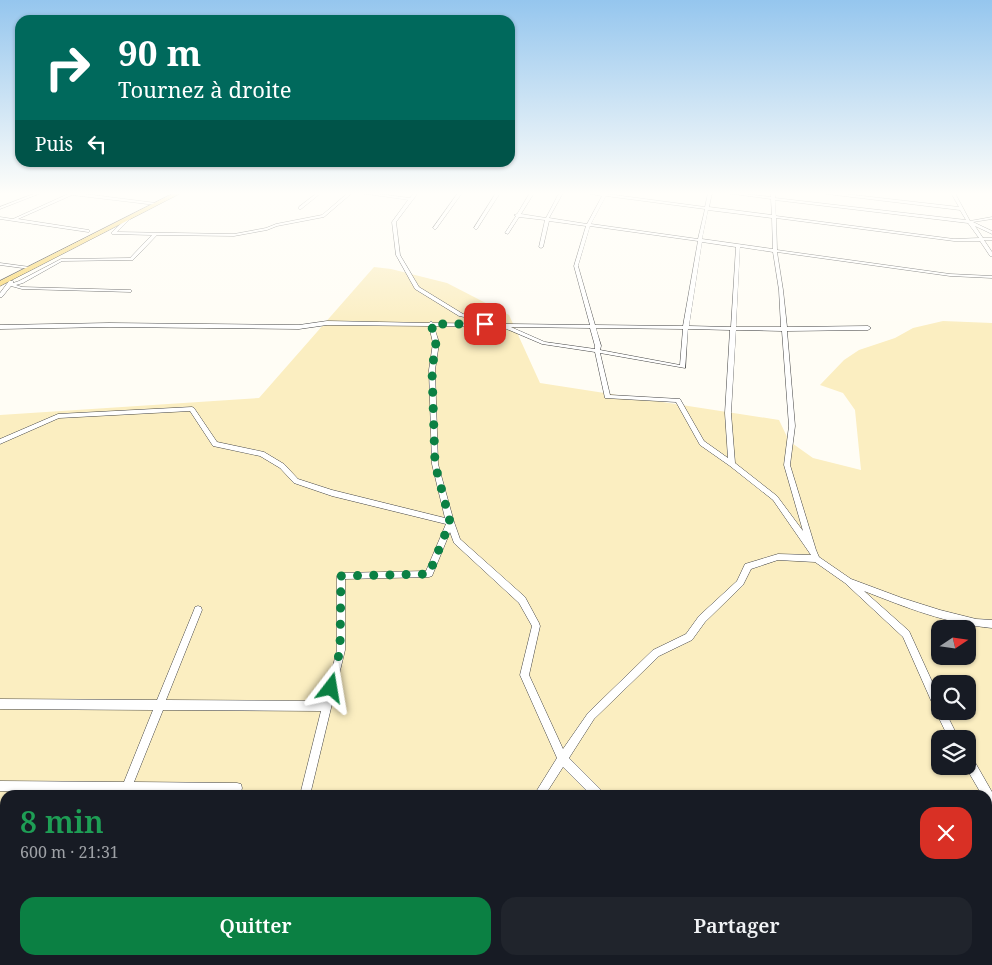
<!DOCTYPE html>
<html lang="fr">
<meta charset="utf-8">
<style>
body{margin:0;font-family:"Noto Serif",serif;background:#20242c;color:#f1f3f6;height:100vh;display:flex;flex-direction:column;font-size:19px;white-space:nowrap}
*{box-sizing:border-box;margin:0}
p{font-size:16px;color:#9ea1a6}
.icon{flex:none;width:28px;height:28px;fill:none;stroke:currentColor;stroke-width:2;stroke-linecap:round;stroke-linejoin:round}
.map{position:relative;flex:1;overflow:hidden}
.panel{position:absolute;left:0px;top:790px;width:992px;height:175px;display:flex;flex-direction:column;background:#171b24;border-radius:15px 15px 0 0;box-shadow:0 1px 4px #0004}
.panel>*{flex:none}
.hud{position:absolute;left:15px;top:15px;width:500px;height:152px;border-radius:15px;box-shadow:0 1px 4px #0004;background:#00695c;color:#fff;overflow:hidden}
.needle{width:32px;rotate:77deg}
.tools{position:absolute;left:931px;top:620px;display:grid;gap:10px}
.tools a{display:grid;place-items:center;width:45px;height:45px;border-radius:10px;background:#171b24;box-shadow:0 1px 4px #0004;font-size:25px}
.pin{position:absolute;display:grid;place-items:center;width:42px;height:42px;color:#fff;margin:-21px;border-radius:10px;box-shadow:0 2px 8px #0006}
.me{position:absolute;width:55px;margin:-28px;rotate:14deg;stroke-linejoin:round;filter:drop-shadow(0 0 4px #0008)}
.turn{display:flex;align-items:center;gap:18px;height:105px;padding:0 20px;font-size:22px}
.turn .icon{width:65px;height:65px;stroke-width:2.5}
.turn b{display:block;font-size:35px;line-height:42px}
.then{display:flex;align-items:center;height:48px;padding:0 20px;background:#0003;gap:10px;font-size:19px}
.round{display:grid;place-items:center;flex:none;width:52px;height:52px;border-radius:15px;background:#20242c}
.head{display:flex;align-items:center;justify-content:space-between;height:85px;padding:0 20px}
h1{font-size:30px;font-weight:600;line-height:38px;color:#1e9e55}
.primary-button{display:flex;gap:10px;margin-top:auto;padding:10px 20px}
.primary-button a{flex:1;height:58px;border-radius:15px;background:#0b8043;color:#fff;font-size:20px;font-weight:600;line-height:58px;text-align:center}
.primary-button a+a{background:#20242c;color:#f1f3f6}
.map>svg:first-child{display:block}
</style>
<div class="map">
<svg width="992" height="965" viewBox="0 0 992 965">
<rect width="100%" height="100%" fill="#fffdf5"/>
<path fill="#fbeec1" fill-rule="evenodd" d="M374,267L391,269L447,283L509,315L540,383L779,420L789,441L813,458L861,470L855,410L843,393L820,385L844,360L859,350L895,338L913,328L943,321L992,323V965H0V415L259,398ZM940,629H968V656H940ZM940,684H968V711H940ZM940,739H968V766H940ZM5,795H988V960H5Z"/>
<g fill="none" stroke-linecap="round" stroke-linejoin="round">
<g stroke="#444" stroke-width="1">
<path id="street" d="M36,193H41L0,209V207Z
M66,193H77L156,203L158,204L156,205L72,195L18,219L89,230V232H88L0,219V217L13,219L68,194Z
M317,193H321L301,209H299V207Z
M348,193H352L324,217L277,226L267,230L234,236L157,235L133,260L62,261L23,283L16,285L22,287L129,290H131V292L22,289L11,286L2,297H0V293L9,281H13V283L19,281L61,259L130,258L152,235L112,234V232L129,216L132,217L117,232L234,234L266,228L276,224L322,215Z
M360,193H371L410,198L414,193H418L396,222L400,255L419,287L463,314L491,320V322L459,316L415,289L396,255L392,222L408,200Z
M458,193H462L436,229H434L433,228Z
M496,193H500L477,229H475L474,228Z
M530,193H534L521,214L546,218L559,193H563L549,218L587,224L602,196L586,193L604,194L608,193L607,194L705,207L708,193H712L709,207L772,215L771,199L726,193H737L771,197V193H775V198L966,220L960,210L827,194L825,193H836L959,207L951,193H955L970,221L992,217V219L973,222L992,231V234L975,226L983,238H992V240H984L992,252V256H990L980,241H954L776,218L777,250L950,274L992,276V278L950,276L777,252L783,290L787,327L868,326L871,328L868,330L787,331L795,426L790,465L816,550L819,557L851,579L902,598L940,610L976,619L992,620V628C947,624 905,607 864,591L909,631L940,699V711H945L959,739H949L937,714L903,637L845,583L815,562L778,560L751,569L743,585L705,622L692,640L659,656L594,719L569,758L602,791L603,795H591L563,767L545,795H534L557,758L520,675L532,626L519,603L454,543L450,532L432,576L429,577L345,579V650L310,795H300L321,711L163,710L134,782L237,783L241,784L242,788L241,792L237,793L130,792L129,795H119L120,792L0,791V781L124,782L153,710L0,709V699L157,700L194,610L195,607L198,606L201,607L202,610L166,700L324,701L337,650V576L338,574L341,573L426,571L446,524L332,496L294,483L280,468L260,456L213,446L190,411L59,418L0,444V439L58,414L192,407L194,408L217,442L264,452L284,464L298,479L332,490L445,518L432,464L429,370L433,343L429,326L327,325L299,329L109,327L0,329V325L109,323L299,325L327,321L429,323L431,321L433,323L590,325L574,266L586,226L549,221L543,247L541,248L539,247L545,220L519,217L508,234L505,233L516,216L514,215L517,214ZM606,196L705,209L698,239L591,224ZM775,200L968,223L979,238L954,239L776,216ZM708,210L772,218L773,249L702,239ZM590,226L698,241L683,326L595,325L578,266ZM702,242L736,247L731,327L689,326ZM740,247L773,252L779,290L781,327H736ZM434,326L502,327L542,344L595,352L605,398L676,402L700,445L730,466L773,500L811,555L778,554L745,564L737,581L699,616L686,634L653,650L588,713L563,749L529,675L540,626L539,623L525,597L460,539L454,522L438,464L435,370L439,343ZM511,327L590,328L595,346V349L545,342ZM596,328L683,329L680,365L600,350L601,346ZM688,329L730,330L725,413L728,458L704,441L680,399L610,395L600,353L685,368ZM736,330L782,331L789,426L784,465L803,531L777,496L735,463L731,413Z
M0,263L30,267L32,268L30,269L0,265Z
M968,756L972,757L992,792V807L988,804V795H982L965,766H968Z
M52,960H64L62,965H50Z
M253,960H266L264,965H251Z
M706,960H721L723,965H708Z"/>
</g>
<g stroke="#222" stroke-width="1">
<path id="primary" d="M174,193H181L0,286V281Z"/>
</g>
<use href="#street" fill="#fff" fill-rule="evenodd"/>
<use href="#primary" fill="#f9d66b" fill-rule="evenodd"/>
</g>
<linearGradient id="sky" x2="0" y2="1"><stop stop-color="#95c6ee"/><stop offset="0.59" stop-color="#fffefa"/><stop offset="1" stop-color="#fffefa" stop-opacity="0"/></linearGradient>
<rect width="992" height="328" fill="url(#sky)"/>
<g fill="none" stroke-linecap="round" stroke-linejoin="round">
<path stroke="#0b8043" stroke-width="9" stroke-dasharray="0 16.2" d="M331,688L340,650L341,576L429,574L450,522L435,464L432,370L436,342L431,324H485"/>
</g>
</svg>
<div class="tools">
<a><svg class="needle" viewBox="-14 -14 28 28"><path d="M0-13l5 13h-10z" fill="#e53935"/><path d="M0 13l5-13h-10z" fill="#9ea1a6"/></svg></a>
<a><svg class="icon" aria-label="search" viewBox="0 0 24 24"><circle cx="10" cy="10" r="6"/><path d="M15 15l6 6"/></svg></a>
<a><svg class="icon" aria-label="layers" viewBox="0 0 24 24"><path d="M12 4l9 5-9 5-9-5zM3 14l9 5 9-5"/></svg></a>
</div>
<div class="pin" style="left:485px;top:324px;background:#d93025"><svg class="icon" aria-label="arrive" viewBox="0 0 24 24"><path d="M6 21V4h12l-3 4 3 4H6"/></svg></div>
<svg class="me" style="left:331px;top:688px" viewBox="-20 -20 40 40"><path d="M0-17L14 15 0 8-14 15z" fill="#0b8043" stroke="#fff" stroke-width="4"/></svg>
<div class="hud">
<div class="turn"><svg class="icon" aria-label="right" viewBox="0 0 24 24"><path d="M7 20v-9h11M14 6l5 5-5 5"/></svg><div><b>90 m</b>Tournez à droite</div></div>
<div class="then">Puis<svg class="icon" aria-label="left" viewBox="0 0 24 24"><path d="M17 20v-9H6M10 6l-5 5 5 5"/></svg></div>
</div>
<section class="panel">
<div class="head"><div><h1>8 min</h1><p>600 m · 21:31</p></div><a class="round" style="background:#d93025;color:#fff"><svg class="icon" aria-label="close" viewBox="0 0 24 24"><path d="M6 6l12 12M18 6L6 18"/></svg></a></div>
<div class="primary-button"><a>Quitter</a><a>Partager</a></div>
</section>
</div>
